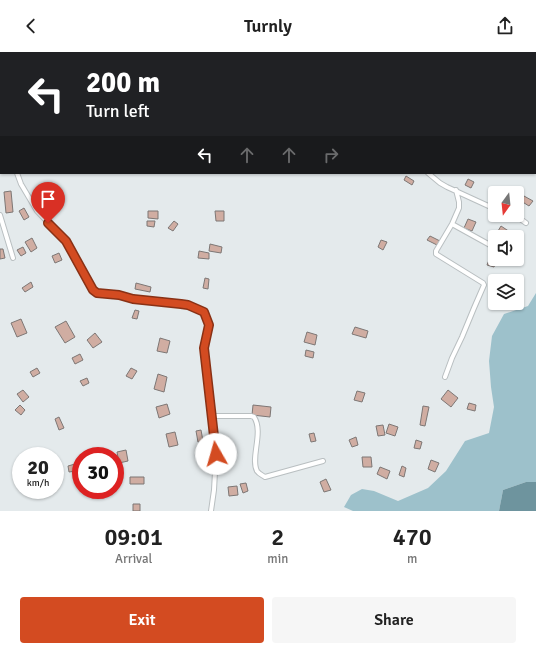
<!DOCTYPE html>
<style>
body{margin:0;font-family:Signika,sans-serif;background:#f6f6f6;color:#222;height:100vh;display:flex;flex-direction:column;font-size:15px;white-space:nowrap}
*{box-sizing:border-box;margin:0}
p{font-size:13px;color:#767676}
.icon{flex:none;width:22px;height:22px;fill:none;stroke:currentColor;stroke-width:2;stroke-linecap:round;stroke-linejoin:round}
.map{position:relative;height:459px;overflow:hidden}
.drawer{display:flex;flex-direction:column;background:#fff;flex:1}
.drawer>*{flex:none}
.top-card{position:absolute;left:0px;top:0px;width:536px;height:122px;box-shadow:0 1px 3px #0004;background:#202124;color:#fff;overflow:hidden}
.needle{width:26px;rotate:195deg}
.tools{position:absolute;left:488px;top:134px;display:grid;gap:8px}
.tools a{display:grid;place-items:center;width:36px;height:36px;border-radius:4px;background:#fff;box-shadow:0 1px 3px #0004;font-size:20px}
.speed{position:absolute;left:12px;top:395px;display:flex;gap:8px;font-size:20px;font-weight:700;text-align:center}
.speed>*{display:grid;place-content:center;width:52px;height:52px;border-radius:50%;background:#fff;box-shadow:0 1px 3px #0004;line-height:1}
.speed small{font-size:10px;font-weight:400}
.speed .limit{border:6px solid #d22;background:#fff;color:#111}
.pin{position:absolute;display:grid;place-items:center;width:34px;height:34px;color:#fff;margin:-41px -17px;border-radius:50% 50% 50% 0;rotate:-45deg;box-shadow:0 0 4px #0007}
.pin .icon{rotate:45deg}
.me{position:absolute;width:44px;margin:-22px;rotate:353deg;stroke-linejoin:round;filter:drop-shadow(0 0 3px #0008)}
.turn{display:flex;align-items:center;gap:14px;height:84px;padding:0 20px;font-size:18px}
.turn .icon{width:52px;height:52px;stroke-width:2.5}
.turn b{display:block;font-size:28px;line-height:34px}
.lanes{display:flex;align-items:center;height:38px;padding:0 20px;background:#0003;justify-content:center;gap:20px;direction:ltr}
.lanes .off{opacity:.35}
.eta{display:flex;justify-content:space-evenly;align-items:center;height:68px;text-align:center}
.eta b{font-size:24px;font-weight:600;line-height:28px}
.button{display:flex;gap:8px;margin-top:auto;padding:8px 20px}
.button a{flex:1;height:46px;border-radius:4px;background:#d34b21;color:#fff;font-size:16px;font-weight:600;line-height:46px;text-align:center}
.button a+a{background:#f6f6f6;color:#222}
header{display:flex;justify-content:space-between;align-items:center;height:52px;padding:0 20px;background:#fff;font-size:18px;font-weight:600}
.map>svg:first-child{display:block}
</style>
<header><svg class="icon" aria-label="back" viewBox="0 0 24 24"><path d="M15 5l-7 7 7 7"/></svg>Turnly<svg class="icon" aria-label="share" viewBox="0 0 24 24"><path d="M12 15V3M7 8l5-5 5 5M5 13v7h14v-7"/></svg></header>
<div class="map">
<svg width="536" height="459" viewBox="0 0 536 459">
<rect width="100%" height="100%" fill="#e4eaec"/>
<path fill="#9dc1cb" d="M536,241V430H526L503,438L499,459H353L344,455L351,443L362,437L374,439L398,449L428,436L446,419L465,389L489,381L494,355L491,335L489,309L492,284L504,262L528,254Z"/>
<path fill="#6e949e" d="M526,430H536V459H499L503,438Z"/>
<path fill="#d0ada2" stroke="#7d7775" d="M406,124L414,129L412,133L404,128Z
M468,127L474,130L471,136L465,133Z
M11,139L13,160L6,161L4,140Z
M524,144L533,149L529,154L521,149Z
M24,156L29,165L24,168L19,159Z
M148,159H158V167L148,166Z
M215,159H224V169H216Z
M468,167L476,170L472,179L464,176Z
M147,169H155L154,175L147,174Z
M174,169L178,172L173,179L168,176Z
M501,174L513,182L511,185H507L498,179Z
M430,184L440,189L437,193L427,188Z
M32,186L37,196L31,200L25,190Z
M381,188L387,190L383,198L378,195Z
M210,192L222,195L221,201L209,199Z
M23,195L26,201L21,204L17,198Z
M0,197H3L5,206L0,207Z
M199,199L209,201V207L198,206Z
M59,201L62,208L55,211L52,204Z
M491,203L495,204V207H497L494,215L487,213Z
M205,226L209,227L208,237L203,236Z
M31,230L33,235L25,240L22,236Z
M136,231L151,235L150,240L135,237Z
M135,258L139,259L137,267L132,266Z
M21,267L27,281L17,285L11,271Z
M66,269L75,285L65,291L55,275Z
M355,275L368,279L366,286L352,282Z
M307,280L317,283L315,293L304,290Z
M95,281L102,290L93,296L87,288Z
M160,286L170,289L167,301L157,299Z
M306,298L314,300L313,306L305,304Z
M80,302L83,308L75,312L72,306Z
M37,316L40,321L33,325L30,320Z
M131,316L137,319L132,327L126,324Z
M158,322L167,325L164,340L154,337Z
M87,326L89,331L83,334L80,329Z
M23,338L29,345L23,350L17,342Z
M448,338L458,346L451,355L441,347Z
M357,339L365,341L362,350L354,348Z
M469,351L476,353L475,359L467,357Z
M167,352L170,362L159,366L156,355Z
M20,353L25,358L21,363L15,358Z
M253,353L271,355L270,365L252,363Z
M423,354L429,355L425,374L420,373Z
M59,365L64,376L59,378L55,367Z
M389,372L398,375L395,384L386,381Z
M383,373L385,383L378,384L376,374Z
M201,378L203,389L198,390L196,379Z
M175,380L178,393L169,395L166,382Z
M314,381L316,389L311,390L309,382Z
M356,385L358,393L352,395L349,388Z
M416,388L422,390L420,397L414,396Z
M207,390L215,402L209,406L202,393Z
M126,398L128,409L119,411L117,400Z
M362,405H371L372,415H363Z
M431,408L439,411L435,420L428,417Z
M75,412L76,419L69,420L68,414Z
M402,414L406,416L404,425L399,423Z
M380,415L390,419L387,427L377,422Z
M130,425H144V432H130Z
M326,427L331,438L324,440L320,430Z
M246,431L248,439L243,441L240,432Z
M237,434L238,443L229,444L228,435Z
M133,452H140V459H133Z"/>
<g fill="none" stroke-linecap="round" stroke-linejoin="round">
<g stroke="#b9bfc1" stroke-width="6">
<path id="street" d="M107,0V1
M176,0L177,1
M0,64H1
M17,121L21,132L37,159L66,189L93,238L97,241L119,243L133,247L181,252L188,253L204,260L209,271V276L204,296L216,402L214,438L211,459
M428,121L440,131L447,135L495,157
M0,163L13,206
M509,163L519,166L526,171
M452,172L490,193
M445,325L452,306L462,285L474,256L484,233L483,231L436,202V199L452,172L459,156V150L456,138
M211,364H251L254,365C264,380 250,406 257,419C259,422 262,423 265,425L323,409"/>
</g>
<g stroke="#b9bfc1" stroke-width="8">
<path id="secondary" d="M231,1L232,0
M0,114L1,113"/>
</g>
<use href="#street" stroke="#fff" stroke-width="4"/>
<use href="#secondary" stroke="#fff" stroke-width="5.5"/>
</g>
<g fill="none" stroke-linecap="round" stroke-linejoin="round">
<g stroke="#893115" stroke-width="10">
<path id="route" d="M48,171L66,189L93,238L97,241L119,243L133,247L181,252L188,253L204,260L209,273L204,296L216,402"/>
</g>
<use href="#route" stroke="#d34b21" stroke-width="7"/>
</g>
</svg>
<div class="tools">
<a><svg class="needle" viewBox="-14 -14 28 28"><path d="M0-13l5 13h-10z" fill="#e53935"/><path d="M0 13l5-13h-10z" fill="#767676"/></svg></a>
<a><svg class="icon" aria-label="sound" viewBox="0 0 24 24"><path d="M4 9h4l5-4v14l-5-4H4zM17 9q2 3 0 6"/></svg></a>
<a><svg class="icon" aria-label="layers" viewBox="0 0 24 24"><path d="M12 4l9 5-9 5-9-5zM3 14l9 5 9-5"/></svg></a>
</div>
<div class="speed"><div>20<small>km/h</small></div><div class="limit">30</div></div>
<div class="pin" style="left:48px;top:171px;background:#d93025"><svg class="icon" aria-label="arrive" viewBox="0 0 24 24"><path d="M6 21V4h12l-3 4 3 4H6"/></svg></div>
<svg class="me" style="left:216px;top:402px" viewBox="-20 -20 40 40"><circle r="19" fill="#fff"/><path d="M0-13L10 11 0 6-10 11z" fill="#d34b21"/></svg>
<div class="top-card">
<div class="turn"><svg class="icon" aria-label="left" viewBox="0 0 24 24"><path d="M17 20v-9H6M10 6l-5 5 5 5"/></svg><div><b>200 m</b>Turn left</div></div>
<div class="lanes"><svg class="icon" aria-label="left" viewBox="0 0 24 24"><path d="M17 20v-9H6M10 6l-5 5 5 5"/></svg><svg class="icon off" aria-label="ahead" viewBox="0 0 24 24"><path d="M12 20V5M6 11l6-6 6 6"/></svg><svg class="icon off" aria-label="ahead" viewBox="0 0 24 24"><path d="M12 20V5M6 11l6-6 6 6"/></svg><svg class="icon off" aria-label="right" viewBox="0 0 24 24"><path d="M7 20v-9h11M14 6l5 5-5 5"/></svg></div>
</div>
</div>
<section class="drawer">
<div class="eta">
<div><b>09:01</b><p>Arrival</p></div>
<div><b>2</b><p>min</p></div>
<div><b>470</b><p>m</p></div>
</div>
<div class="button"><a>Exit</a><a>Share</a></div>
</section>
